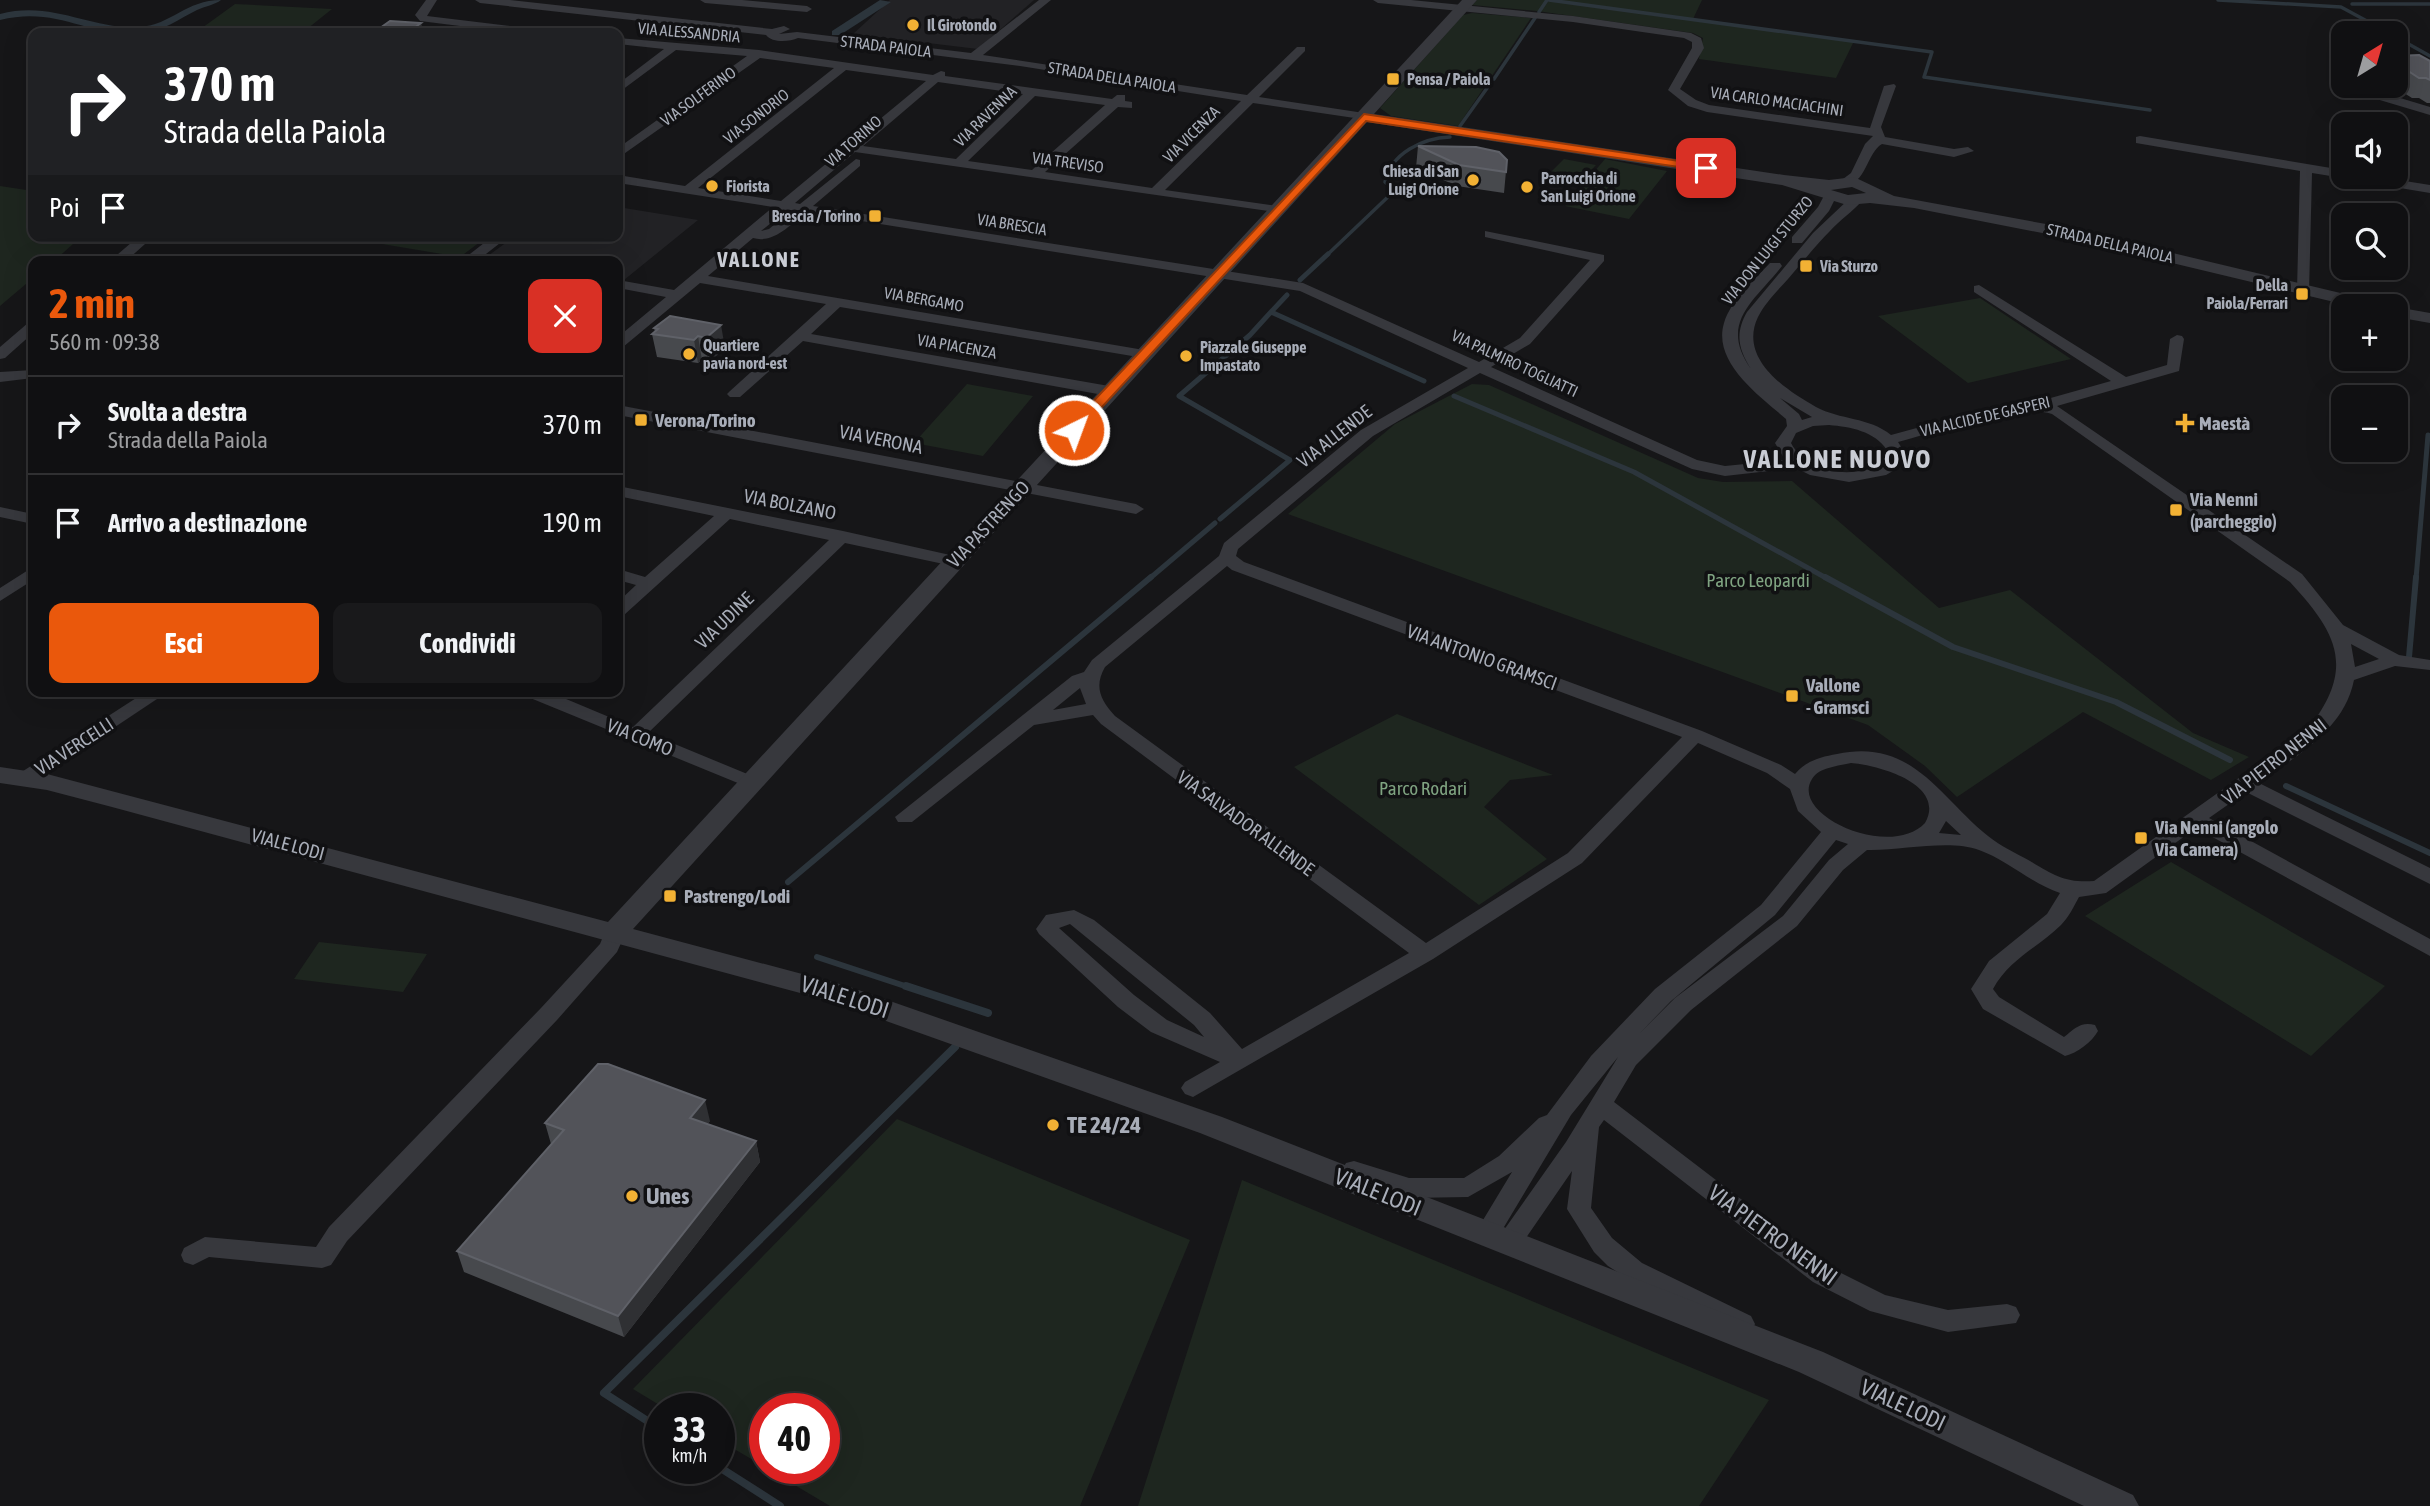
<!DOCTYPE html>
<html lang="it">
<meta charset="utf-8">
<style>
body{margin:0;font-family:"Asap Condensed",sans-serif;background:#19191b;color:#f1f3f6;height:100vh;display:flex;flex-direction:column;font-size:26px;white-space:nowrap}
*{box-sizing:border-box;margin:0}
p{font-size:23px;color:#9c9d9f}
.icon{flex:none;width:38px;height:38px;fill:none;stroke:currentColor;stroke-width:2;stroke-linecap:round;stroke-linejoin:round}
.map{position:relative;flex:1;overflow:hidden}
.side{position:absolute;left:28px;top:256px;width:595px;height:441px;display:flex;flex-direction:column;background:#101012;border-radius:14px;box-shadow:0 7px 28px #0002,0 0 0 2px #303032}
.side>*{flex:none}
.guide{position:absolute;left:28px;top:28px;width:595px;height:214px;border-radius:14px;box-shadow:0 7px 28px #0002,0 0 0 2px #303032;background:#202124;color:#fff;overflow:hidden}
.needle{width:46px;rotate:37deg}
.tools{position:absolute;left:2331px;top:21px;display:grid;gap:14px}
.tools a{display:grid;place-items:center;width:77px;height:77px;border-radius:14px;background:#101012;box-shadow:0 7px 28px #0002,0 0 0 2px #303032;font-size:35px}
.speed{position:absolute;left:644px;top:1393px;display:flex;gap:14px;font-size:35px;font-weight:700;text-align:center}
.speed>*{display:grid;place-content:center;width:91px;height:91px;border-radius:50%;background:#101012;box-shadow:0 7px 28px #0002,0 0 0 2px #303032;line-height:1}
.speed small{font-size:18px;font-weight:400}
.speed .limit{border:10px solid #d22;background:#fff;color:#111}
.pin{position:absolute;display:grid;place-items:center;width:60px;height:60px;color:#fff;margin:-30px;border-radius:14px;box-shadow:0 4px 10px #0006}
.me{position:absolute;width:77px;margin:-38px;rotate:42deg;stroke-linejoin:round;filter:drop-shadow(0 0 5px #0008)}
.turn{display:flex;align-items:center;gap:24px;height:147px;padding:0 21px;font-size:32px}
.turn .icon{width:91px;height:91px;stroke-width:2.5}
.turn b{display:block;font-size:49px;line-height:60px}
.then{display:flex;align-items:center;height:66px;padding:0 21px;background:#0003;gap:14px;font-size:26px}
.round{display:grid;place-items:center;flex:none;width:74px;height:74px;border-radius:14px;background:#19191b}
.summary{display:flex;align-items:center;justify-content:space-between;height:119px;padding:0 21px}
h1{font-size:42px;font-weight:700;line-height:52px;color:#ea580c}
.action{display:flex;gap:14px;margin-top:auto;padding:14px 21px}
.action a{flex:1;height:80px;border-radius:14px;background:#ea580c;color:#fff;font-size:28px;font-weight:700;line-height:80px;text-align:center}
.action a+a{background:#19191b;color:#f1f3f6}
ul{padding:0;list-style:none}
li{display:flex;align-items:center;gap:21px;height:98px;padding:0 21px;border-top:2px solid #303032}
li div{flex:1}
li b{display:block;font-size:26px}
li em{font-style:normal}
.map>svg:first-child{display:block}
</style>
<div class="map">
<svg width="2430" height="1506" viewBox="0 0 2430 1506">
<rect width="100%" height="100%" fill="#161618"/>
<path fill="#222225" d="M890,0H1034L978,49L853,34Z
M618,207L698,220L624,280L618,279V261H481L515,236H618Z"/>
<path fill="#1e261f" d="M1477,0H1545L1654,14L1556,0H1702L1693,19L1854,41L1836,78L1699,59L1703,38L1693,33L1537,11L1472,5Z
M235,4L332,9L302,33H195Z
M1472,13L1531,18L1458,126L1391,116L1380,108L1463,15Z
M1564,159L1596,165L1576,187L1543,180Z
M1605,159L1667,171L1629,219L1565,206Z
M0,186L33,191V236H82L54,261H33V278L0,306Z
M334,236H488L460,257Z
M1980,298L2071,359L1968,383L1878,316Z
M967,384L1033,396L983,456L914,443Z
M1472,384L1489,385L1698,478L1723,482L1792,481L1939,608L2010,590L2193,733L2249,757L2211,780L2083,712L1957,797L1925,766L1868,725L1288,514L1395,424Z
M1397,714L1553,775L1510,780L1484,807L1547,859L1479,905L1294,767Z
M2171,862L2385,986L2311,1056L2085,916Z
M319,942L427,954L403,992L294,979Z
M897,1119L1190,1240L1080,1506H830L766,1468H824V1409H765V1467L719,1440V1409H666L633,1389Z
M1242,1180L1769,1400L1699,1506H1138Z"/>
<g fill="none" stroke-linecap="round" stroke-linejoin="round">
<path stroke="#2c353c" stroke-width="3.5" d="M1549,0L1932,52L1924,77L2150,110
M2218,0L2341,7L2389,33
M2352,4H2430
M1539,12L1547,0
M163,25L170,30L166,33
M2396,37L2430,56
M1494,79L1535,18
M1460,126L1490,84
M1394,190L1385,182C1391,153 1423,138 1450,137
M1326,256L1391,194"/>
<path stroke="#2c353c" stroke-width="5" d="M1300,280L1328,254
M1287,295L1271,312L1424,381
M1454,396L1634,472L1828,579
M1220,519L1290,460L1179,396L1250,335L1271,312
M1149,579L1215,523
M2416,579L2428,435"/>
<path stroke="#2c353c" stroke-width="6" d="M1825,577L1953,647L2116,702L2230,760
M2409,657L2416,577
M2286,786L2430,853
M788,882L1151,577
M817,957L911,988"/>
<path stroke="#2c353c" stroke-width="8" d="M906,986L988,1013
M660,1429L604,1393L955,1047
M719,1467L780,1506"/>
<path fill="#2c353c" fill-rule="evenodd" d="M221,0C215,5 205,6 197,10C179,19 163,31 143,33C91,39 58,5 0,20V14C53,0 90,30 140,27C171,25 186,0 221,0Z
M880,0L891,2L840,35H832V31Z"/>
<path fill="#37383d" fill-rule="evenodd" d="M426,0H437L427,16L542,30L548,33H516L420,21L415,15Z
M475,0H510L772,29L784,26L790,29L779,34L797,32L971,53L1039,0H1051L983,55L1247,95L1297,47H1305V51L1259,97L1364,113L1368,114V120L1253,103L1165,190L1277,206L1282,207V213L855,152L795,203L800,204L856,159L860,160V166L813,206L1303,283L1479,362L1520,338L1590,260L1485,237V231L1604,255V261L1530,344L1491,367L1697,460L1725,466L1785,460L1775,443L1787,426L1786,419C1761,397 1712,363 1724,323C1731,300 1754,280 1770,263H1780L1782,266C1755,301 1718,322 1751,369C1738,349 1735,333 1747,312L1813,233L1850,198H1860L1862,201C1852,212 1840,220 1830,231C1815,246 1802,263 1788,279C1777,291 1765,303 1758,317C1738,359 1786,390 1816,407C1840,420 1869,417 1891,435L2012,402L2040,401L2111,381L1974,292V286L1979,285L2126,377L2167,365L2170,339L2177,335L2182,336L2184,339L2179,371L2057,406L2302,574L2343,625L2399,655L2430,660V670L2395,666L2354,680C2344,730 2297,755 2259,783L2430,868V884L2246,792L2209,818L2430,939V956L2196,828L2106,893L2079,897C2074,906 2069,917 2061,925C2039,947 2009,959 1993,989L1999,997L2064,1037C2074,1029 2081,1021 2095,1025L2098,1031C2092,1042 2077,1053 2065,1056L1983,1009L1971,989L1989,961L2047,914L2060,893C2031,883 2005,859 1979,850C1949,839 1900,851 1867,850L1843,870L1797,926L1691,1010L1636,1065L1614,1102L1831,1268L1885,1295L1948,1310L2007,1304L2016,1307L2020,1315L2016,1323L1948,1332L1870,1311L1813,1282L1604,1120L1599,1127L1591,1208L1612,1238L1642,1263L1751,1316L1755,1324L1751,1332L1742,1335L1733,1332L1642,1288L1608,1266L1594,1252L1567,1209L1572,1171L1517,1251L1508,1254L1499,1251L1496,1244L1499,1237L1566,1142L1618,1057L1571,1115L1495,1242L1486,1245L1477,1242L1474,1235L1512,1172L1468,1197L1409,1198L1346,1177L1342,1170L1346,1163L1354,1161L1409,1178H1464L1499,1156L1539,1118L1547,1115L1591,1056L1655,989L1761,905L1821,832L1798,811L1790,789L1767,773L1698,743L1582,863L1433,959L1193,1097L1185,1094L1181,1088L1185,1082L1220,1062L1151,1032L1118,1007L1039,934L1036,929L1046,915L1074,910L1094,920L1210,1013L1242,1049L1409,953L1101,724L1093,715L1034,725L912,822H898L895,817L1072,676L1084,672L1092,660L1219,556L1224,543L1361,430L1468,368L1300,291L805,212C791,225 773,244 753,238L708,276L1144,350L1151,354L1144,358L840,307L811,334L1109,386L1117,391L1109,396L803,341L740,397H730L727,394L730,391L826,304L700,283L623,347L618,348V337L666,297L618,288V280L674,290L773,207L618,183V175L685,186L834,68L760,58L618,158V148L747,56L676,50L618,93V84L664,49L618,44V38L759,50L933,75L941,71L945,72V76L1112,99L1117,95H1125V101L1132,102V108L1118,107L1045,172L1152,188L1241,101L1020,66L798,38C789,42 772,43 766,35L480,3ZM846,70L926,81L781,201L698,188ZM938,82L1023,94L956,159L863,146ZM1035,96L1105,105L1032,170L968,161ZM787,210H792L769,229L761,231ZM1480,373L1692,469L1725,476L1796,468L1810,475L1849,482L1886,475L1898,468L1903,450L1898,442C1938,432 2013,402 2052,414L2290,582C2337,633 2356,667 2309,728L2094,881C2065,883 2054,875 2030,861C2016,853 2000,846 1988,836C1939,797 1913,738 1837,754C1820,757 1806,761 1795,774L1781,765L1702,731L1244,562L1236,556L1238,549L1373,436ZM1780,398L1812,417L1802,420L1799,414ZM1829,425C1851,427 1874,431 1887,450L1884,463C1855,479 1808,475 1791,443L1796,433L1813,426ZM1227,566L1232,570L1682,737L1568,853L1426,943L1115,716C1100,700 1094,686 1105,667ZM2351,644L2379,659L2355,667ZM1080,688L1086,704L1053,710ZM1851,763C1878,765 1947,784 1925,823C1890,860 1789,815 1812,779C1819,767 1839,766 1851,763ZM1946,821L1961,835L1939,833ZM1836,840L1848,844L1829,860L1783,916L1675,998L1639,1034L1671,1001L1775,915ZM1070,924L1194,1025L1204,1037L1167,1020L1134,995L1059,928Z
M700,0H742L807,6L812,9L807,12L705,3Z
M1373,0H1411L1573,16L1691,33L1701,38L1704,48L1680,89L1696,100L1709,105L1870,128L1884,86L1894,84L1896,86L1881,127L1885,137L1954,149L1968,147L1974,151L1954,157L1882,144C1866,153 1866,189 1840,185L1839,182L1851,173L1865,144L1873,136L1707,112L1688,106L1668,90L1692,48V42L1684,38L1573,22L1378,3Z
M2377,91L2430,107V115L2373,98L2371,95Z
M2140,136L2343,170V177H2347L2343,178L2312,173L2309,293H2299L2297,290L2300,171L2136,143V137Z
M2352,177H2380L2430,185V193L2358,181Z
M1831,191L1837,195L1829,211L1802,243H1792V237L1818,207L1826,192Z
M139,236H154L126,261H110Z
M493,236H509L477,261H461Z
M33,322V333L5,358L0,359V347L28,323Z
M33,370V378L0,382V372Z
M618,405L1136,504L1144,509L1136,514L618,415Z
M618,486L843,531L959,557L962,561L953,566L845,543L648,733L757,778L760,782L757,786L750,788L523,695L521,691H547L633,727L829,540L730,519L624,615L618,616V602L636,585L618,580V569L645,577L714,516L618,496Z
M0,507L33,514V524L0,517Z
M33,567V580L0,601V588Z
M147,691H169L31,783H17L14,779L17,775Z
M615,925L623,927L626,932L617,952L557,1020L347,1241L331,1265L322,1268L209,1257L193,1265L184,1262L181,1255L184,1248L205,1237L316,1247L329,1227L541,1008L600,944L607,927Z"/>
<path fill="#37383d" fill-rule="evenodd" d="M1462,0H1477L1374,114L1784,175L1829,180L1854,177L1894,196L2068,228L2378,302L2381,306H2351L2068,238L1914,208L1870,203L1847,205L1782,185L1367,122L633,929L847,986L1222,1117L1823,1352L2133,1495L2139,1506H2084L1799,1372L1200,1133L830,1001L112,807L47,790L0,783V767L47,774L608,922ZM1852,187L1866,193L1848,195L1831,190Z
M2396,307L2430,313V323L2396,317Z"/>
</g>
<path fill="#47494d" d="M2396,56L2430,61V103H2427L2419,98H2412L2393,86H2396Z
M1418,146L1507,160L1504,193L1457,186L1416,168Z
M670,316L725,348L710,361L702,360L698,363L657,357L652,334L655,332L654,328Z
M710,1121L707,1124L756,1141L760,1162L624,1337L464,1272L457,1251L551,1144L545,1123Z"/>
<path fill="#2f3033" d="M421,23L424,33H407Z
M721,325L725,348L710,361L706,338Z
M698,336L702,360L698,363L694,340Z
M705,1100L710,1121L695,1139L690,1118Z
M756,1141L760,1162L624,1337L618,1316Z"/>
<path fill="#525359" stroke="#5f6168" stroke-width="2" d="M390,21L421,23L407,33H373Z
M2419,55L2430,61V80L2426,78H2419L2396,63V56Z
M1418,146L1476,147L1499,152L1507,160L1506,172L1459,165Z
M670,316L721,325L706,338L698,336L694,340L652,334L658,329L654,328Z
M598,1064H608L705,1100L690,1118L756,1141L618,1316L457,1251L564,1130L545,1123Z"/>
<path fill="#ea580c" stroke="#983908" stroke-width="2" d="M1364,114L1706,165L1711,168L1706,171L1366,121L1078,433H1069V427Z"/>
<g fill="#f2b134" stroke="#111113" stroke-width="2.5">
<circle cx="913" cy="25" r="7"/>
<rect x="1386" y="72" width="14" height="14" rx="3.5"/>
<circle cx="1473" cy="180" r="7"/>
<circle cx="712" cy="186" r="7"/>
<circle cx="1527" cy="187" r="7"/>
<rect x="868" y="209" width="14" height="14" rx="3.5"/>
<rect x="1799" y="259" width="14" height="14" rx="3.5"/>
<rect x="2295" y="287" width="14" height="14" rx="3.5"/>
<circle cx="689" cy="354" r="7"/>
<circle cx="1186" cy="356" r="7"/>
<rect x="634" y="413" width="14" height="14" rx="3.5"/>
<path d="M2181.5 412.5h7v7h7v7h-7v7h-7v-7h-7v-7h7z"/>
<rect x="2169" y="503" width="14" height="14" rx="3.5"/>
<rect x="1785" y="689" width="14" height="14" rx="3.5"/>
<rect x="2134" y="831" width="14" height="14" rx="3.5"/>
<rect x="663" y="889" width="14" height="14" rx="3.5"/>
<circle cx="1053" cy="1125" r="7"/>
<circle cx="632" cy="1196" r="7"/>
</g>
<g text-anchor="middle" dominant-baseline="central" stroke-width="7" stroke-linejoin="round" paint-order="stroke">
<g font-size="16" font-weight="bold" fill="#a8adb8" stroke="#111113" text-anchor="start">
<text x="927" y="25">Il Girotondo</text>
<text x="1407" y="79">Pensa / Paiola</text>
<text x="1459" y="171" text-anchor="end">Chiesa di San<tspan x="1459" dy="18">Luigi Orione</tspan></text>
<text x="1541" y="178">Parrocchia di<tspan x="1541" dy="18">San Luigi Orione</tspan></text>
<text x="726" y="186">Fiorista</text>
<text x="861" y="216" text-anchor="end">Brescia / Torino</text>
<text x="1820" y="266">Via Sturzo</text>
<text x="2288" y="285" text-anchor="end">Della<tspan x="2288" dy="18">Paiola/Ferrari</tspan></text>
<text x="703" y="345">Quartiere<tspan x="703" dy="18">pavia nord-est</tspan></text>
<text x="1200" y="347">Piazzale Giuseppe<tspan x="1200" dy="18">Impastato</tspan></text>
</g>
<g font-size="16" fill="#a8adb8" stroke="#111113">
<text transform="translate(689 32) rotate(5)">VIA ALESSANDRIA</text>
<text transform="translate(886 46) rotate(7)">STRADA PAIOLA</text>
<text transform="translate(1112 77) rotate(9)">STRADA DELLA PAIOLA</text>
<text transform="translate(698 96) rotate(-36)">VIA SOLFERINO</text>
<text transform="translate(1777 101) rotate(8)">VIA CARLO MACIACHINI</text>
<text transform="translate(756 116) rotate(-38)">VIA SONDRIO</text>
<text transform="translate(985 116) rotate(-44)">VIA RAVENNA</text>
<text transform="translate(1191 134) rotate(-45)">VIA VICENZA</text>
<text transform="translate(853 141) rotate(-41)">VIA TORINO</text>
<text transform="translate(1068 162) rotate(8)">VIA TREVISO</text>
<text transform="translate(1012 224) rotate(9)">VIA BRESCIA</text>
<text transform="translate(2110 243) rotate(13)">STRADA DELLA PAIOLA</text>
<text transform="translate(1767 250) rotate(-51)">VIA DON LUIGI STURZO</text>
<text transform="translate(924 299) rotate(10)">VIA BERGAMO</text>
<text transform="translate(957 346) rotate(10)">VIA PIACENZA</text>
<text transform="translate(1515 363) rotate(25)">VIA PALMIRO TOGLIATTI</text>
<text transform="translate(1985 416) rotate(-13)">VIA ALCIDE DE GASPERI</text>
</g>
<g font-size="19" font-weight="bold" fill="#a8adb8" stroke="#111113" text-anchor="start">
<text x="655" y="420">Verona/Torino</text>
<text x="2199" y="423">Maestà</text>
<text x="2190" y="499">Via Nenni<tspan x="2190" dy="22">(parcheggio)</tspan></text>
<text x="1806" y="685">Vallone<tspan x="1806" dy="22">- Gramsci</tspan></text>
<text x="2155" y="827">Via Nenni (angolo<tspan x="2155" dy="22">Via Camera)</tspan></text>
<text x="684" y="896">Pastrengo/Lodi</text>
</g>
<g font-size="19" fill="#a8adb8" stroke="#111113">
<text transform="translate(1334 436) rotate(-38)">VIA ALLENDE</text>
<text transform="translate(881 439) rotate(11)">VIA VERONA</text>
<text transform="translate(790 504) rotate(11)">VIA BOLZANO</text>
<text transform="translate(988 524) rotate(-47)">VIA PASTRENGO</text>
<text transform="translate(724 620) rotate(-44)">VIA UDINE</text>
<text transform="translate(1482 657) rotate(20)">VIA ANTONIO GRAMSCI</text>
<text transform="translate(640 737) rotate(22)">VIA COMO</text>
<text transform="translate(74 746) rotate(-33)">VIA VERCELLI</text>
<text transform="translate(2274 761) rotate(-38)">VIA PIETRO NENNI</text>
<text transform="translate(1246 823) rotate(36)">VIA SALVADOR ALLENDE</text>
<text transform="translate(288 844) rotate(15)">VIALE LODI</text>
</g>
<g font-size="19" fill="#7fa381" stroke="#111113">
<text x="1758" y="580">Parco Leopardi</text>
<text x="1423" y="788">Parco Rodari</text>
</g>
<g font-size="21" font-weight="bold" letter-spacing="2" fill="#c9ccd4" stroke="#111113">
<text x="759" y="259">VALLONE</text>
</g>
<g font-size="23" fill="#a8adb8" stroke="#111113">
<text transform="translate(845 997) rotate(18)">VIALE LODI</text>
<text transform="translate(1378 1192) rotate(22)">VIALE LODI</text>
<text transform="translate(1773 1235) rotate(36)">VIA PIETRO NENNI</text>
<text transform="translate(1903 1405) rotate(25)">VIALE LODI</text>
</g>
<g font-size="23" font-weight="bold" fill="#a8adb8" stroke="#111113" text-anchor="start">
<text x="1067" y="1125">TE 24/24</text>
<text x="646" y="1196">Unes</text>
</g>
<g font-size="26" font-weight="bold" letter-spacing="2" fill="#c9ccd4" stroke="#111113">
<text x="1838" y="459">VALLONE NUOVO</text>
</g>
</g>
</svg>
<div class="tools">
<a><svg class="needle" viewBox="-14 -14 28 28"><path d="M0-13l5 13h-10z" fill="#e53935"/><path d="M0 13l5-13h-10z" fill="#9c9d9f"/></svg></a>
<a><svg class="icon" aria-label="sound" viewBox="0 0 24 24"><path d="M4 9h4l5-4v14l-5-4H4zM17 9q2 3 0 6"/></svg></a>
<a><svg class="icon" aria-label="search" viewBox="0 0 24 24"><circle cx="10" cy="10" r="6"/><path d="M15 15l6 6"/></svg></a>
<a>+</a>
<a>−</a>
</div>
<div class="speed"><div>33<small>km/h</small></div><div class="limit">40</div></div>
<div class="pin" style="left:1706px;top:168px;background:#d93025"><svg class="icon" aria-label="arrive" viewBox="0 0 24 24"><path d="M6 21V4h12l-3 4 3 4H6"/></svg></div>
<svg class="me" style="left:1074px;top:430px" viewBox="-20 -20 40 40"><circle r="17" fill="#ea580c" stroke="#fff" stroke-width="3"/><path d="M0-11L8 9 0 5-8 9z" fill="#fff"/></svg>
<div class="guide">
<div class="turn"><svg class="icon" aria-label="right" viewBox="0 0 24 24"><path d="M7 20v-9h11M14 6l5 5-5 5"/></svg><div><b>370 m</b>Strada della Paiola</div></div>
<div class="then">Poi<svg class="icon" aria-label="arrive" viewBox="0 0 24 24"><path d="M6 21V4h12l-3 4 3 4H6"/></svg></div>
</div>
<section class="side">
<div class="summary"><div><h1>2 min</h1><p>560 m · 09:38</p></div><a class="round" style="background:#d93025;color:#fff"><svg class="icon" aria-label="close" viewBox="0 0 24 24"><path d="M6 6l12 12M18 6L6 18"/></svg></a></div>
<ul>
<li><svg class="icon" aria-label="right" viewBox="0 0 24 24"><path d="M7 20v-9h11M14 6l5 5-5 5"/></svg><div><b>Svolta a destra</b><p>Strada della Paiola</p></div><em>370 m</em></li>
<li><svg class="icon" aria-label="arrive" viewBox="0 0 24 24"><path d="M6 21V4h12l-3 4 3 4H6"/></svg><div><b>Arrivo a destinazione</b></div><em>190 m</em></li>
</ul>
<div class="action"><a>Esci</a><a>Condividi</a></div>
</section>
</div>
